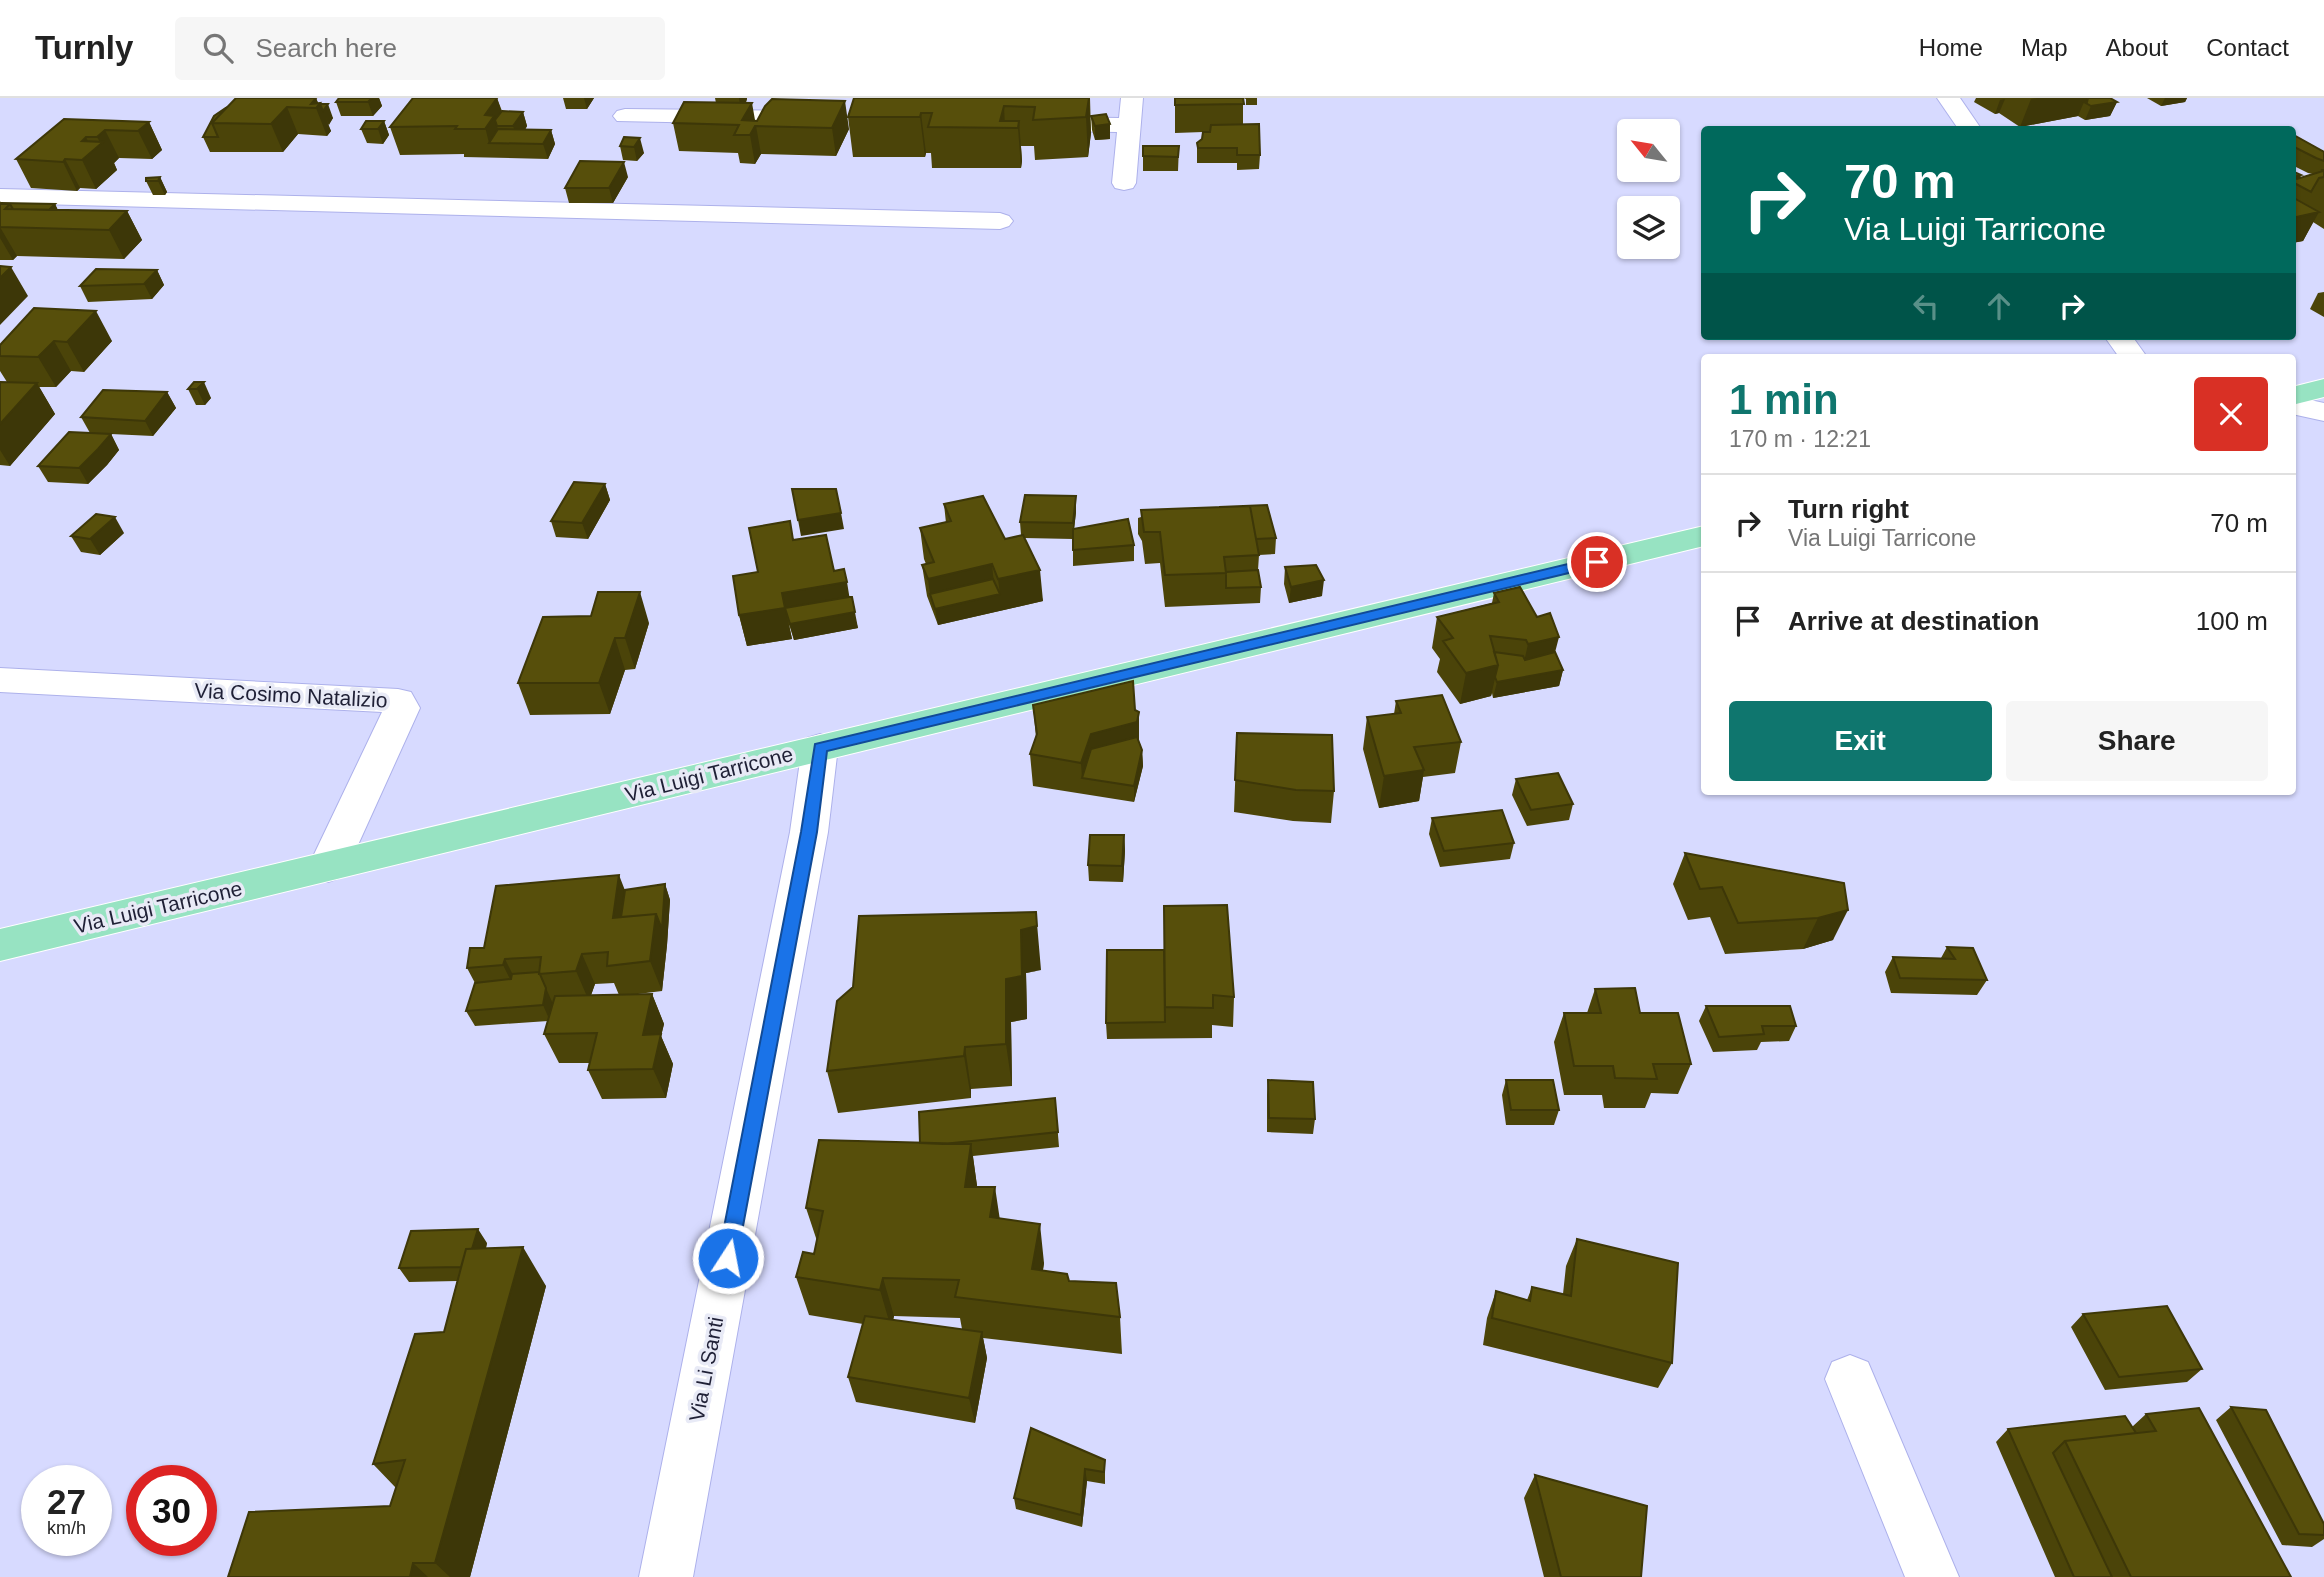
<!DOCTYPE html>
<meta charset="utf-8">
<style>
body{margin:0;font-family:Arial,sans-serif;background:#f6f6f6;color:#222;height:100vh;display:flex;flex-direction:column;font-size:26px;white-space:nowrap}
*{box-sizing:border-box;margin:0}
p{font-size:23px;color:#767676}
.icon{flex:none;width:38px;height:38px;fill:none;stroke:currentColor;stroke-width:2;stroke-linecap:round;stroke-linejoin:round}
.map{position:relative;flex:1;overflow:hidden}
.details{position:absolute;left:1701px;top:256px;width:595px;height:441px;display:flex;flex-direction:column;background:#fff;border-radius:7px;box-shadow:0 2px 5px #0004}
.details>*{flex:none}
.guide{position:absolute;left:1701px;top:28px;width:595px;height:214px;border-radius:7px;box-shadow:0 2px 5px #0004;background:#00695c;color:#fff;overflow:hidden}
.needle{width:46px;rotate:300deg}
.controls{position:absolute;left:1617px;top:21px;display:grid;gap:14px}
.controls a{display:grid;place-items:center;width:63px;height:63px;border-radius:7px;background:#fff;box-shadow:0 2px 5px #0004;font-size:35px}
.speed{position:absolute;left:21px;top:1367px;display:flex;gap:14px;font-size:35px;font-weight:700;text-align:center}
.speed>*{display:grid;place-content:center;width:91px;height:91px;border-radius:50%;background:#fff;box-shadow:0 2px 5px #0004;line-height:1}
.speed small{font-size:18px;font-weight:400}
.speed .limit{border:10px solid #d22;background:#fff;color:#111}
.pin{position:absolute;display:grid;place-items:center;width:60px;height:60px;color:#fff;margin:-30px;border:4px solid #fff;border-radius:50%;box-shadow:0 2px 7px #0007}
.me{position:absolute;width:77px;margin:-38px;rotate:11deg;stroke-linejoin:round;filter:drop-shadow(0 0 5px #0008)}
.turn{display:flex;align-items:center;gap:24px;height:147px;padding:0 28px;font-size:32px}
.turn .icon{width:91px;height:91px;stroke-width:2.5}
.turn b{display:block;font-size:49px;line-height:60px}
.lanes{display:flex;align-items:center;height:66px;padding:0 28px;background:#0003;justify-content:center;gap:35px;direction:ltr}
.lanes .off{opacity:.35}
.round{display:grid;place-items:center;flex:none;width:74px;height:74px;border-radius:7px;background:#f6f6f6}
.headline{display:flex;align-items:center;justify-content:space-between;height:119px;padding:0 28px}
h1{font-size:42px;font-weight:700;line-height:52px;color:#0f766e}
.button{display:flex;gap:14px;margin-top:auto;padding:14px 28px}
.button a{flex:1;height:80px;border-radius:7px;background:#0f766e;color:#fff;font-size:28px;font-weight:700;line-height:80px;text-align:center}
.button a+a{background:#f6f6f6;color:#222}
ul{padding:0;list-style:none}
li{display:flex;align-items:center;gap:21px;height:98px;padding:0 28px;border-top:2px solid #e0e0e0}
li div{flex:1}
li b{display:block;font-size:26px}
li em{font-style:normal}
header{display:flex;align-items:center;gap:42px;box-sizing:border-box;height:98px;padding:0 35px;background:#fff;border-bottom:2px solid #e0e0e0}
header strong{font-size:33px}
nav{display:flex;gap:38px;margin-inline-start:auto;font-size:24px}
.search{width:490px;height:63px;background:#f6f6f6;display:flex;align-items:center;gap:18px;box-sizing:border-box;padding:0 24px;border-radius:7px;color:#767676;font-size:26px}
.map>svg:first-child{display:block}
</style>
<header>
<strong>Turnly</strong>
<div class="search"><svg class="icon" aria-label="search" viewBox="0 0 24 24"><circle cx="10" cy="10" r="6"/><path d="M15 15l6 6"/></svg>Search here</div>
<nav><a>Home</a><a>Map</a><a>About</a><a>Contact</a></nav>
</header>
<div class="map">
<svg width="2324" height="1479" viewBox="0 0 2324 1479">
<rect width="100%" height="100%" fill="#d7daff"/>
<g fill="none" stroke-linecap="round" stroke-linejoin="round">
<g stroke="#adb1eb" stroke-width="2">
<path id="minor" d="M1121,0H1143L1136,85L1133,90L1124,92L1115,90L1112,85L1117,34L1058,33L1050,31L1046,26L1050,21L1058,19L1119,20Z
M1937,0H1960L1982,32H1959Z
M625,11L812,13L820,15L824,20L820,25L812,27L617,23L613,18L617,13Z
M0,91L1000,115L1009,118L1013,123L1009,128L1000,131L0,105Z
M2104,238H2132L2147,259H2119Z
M2292,298L2324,305V323L2292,316Z
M0,570L398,591L411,594L420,610L348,769L342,779L328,784L314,779L308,769L382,614L0,594Z
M820,636L833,640L838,649L828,734L693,1479H639L790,734L802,649L807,640Z
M1850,1257L1868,1264L1959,1479H1905L1825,1281L1832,1264Z"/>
</g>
<g stroke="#fff" stroke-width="2">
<path id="major" d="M2324,281V299L2292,307V289Z
M1704,428V448L0,863V831Z"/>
</g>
<use href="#minor" fill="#fff" fill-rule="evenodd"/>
<use href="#major" fill="#97e3c2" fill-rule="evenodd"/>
</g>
<path fill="#4b4409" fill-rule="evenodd" d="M316,0L318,5L333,20L328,27L331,33L327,38L298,36L283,54H210L203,39L214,18Z
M339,0H379L382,8L373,18H341L336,4Z
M497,0L502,13L523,14L527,28L525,32H551L555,46L548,61L464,59V56L400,57L390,29Z
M563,0H594L587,11H566Z
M715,0H747L746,5L755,23L849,31L836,58L761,56L755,66L740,65L738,55L679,53L673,25L716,5Z
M1090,0L1091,35L1088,59L1035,62L1034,48H1021L1022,63L1021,70H932L931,55H926L925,59H853L848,19Z
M1175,0H1257V7H1246V1L1243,0V26L1260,57L1259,71L1237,72V65H1197V45L1202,41L1203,34L1175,35Z
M1976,0H2110L2117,4L2110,18L2085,22L2078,18L2020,29L1999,15L1995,16L1974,4Z
M2147,0H2187L2185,4L2161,8Z
M1091,18L1110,41L1095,42L1092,32Z
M64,21L149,24L162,52L152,61L119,60L114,65L117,72L96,91L80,90L77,93L31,90L16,61Z
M384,23L389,37L383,46L367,45L361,31Z
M2292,36L2324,54V131L2313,124L2303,143L2292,145V73L2301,77L2300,81L2313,76L2308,75L2292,67Z
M624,39L644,55L637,63L623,62L620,48Z
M1143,48H1179L1178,73H1143Z
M160,79L167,94L165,97H153L146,83Z
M628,79L613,105H569L565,90Z
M0,103L1,105L55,106L58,112L127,113L142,142L124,161L17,158L13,162H0Z
M157,172L164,187L152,201L88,204L80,188Z
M2324,194V219L2310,211L2318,195Z
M34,210L112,243L84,274L71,273L56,289H39L55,316L10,368L0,367V284H7L0,273V247Z
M194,284L211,300L205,307H196L188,291Z
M167,294L176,310L153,338L111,336L119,352L107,367L88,386L48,384L38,368L90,335L81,319Z
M605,386L610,402L588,441L556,439L551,423Z
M944,406L1005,441L1021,437L1020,424L1076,414L1074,431L1134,447V463L1073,468V441L1024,440L1043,503L938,527L927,498L922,467L926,466L924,461L920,430L946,425Z
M1141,412L1276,440L1275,456L1259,457L1258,472L1261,489L1260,505L1165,509L1160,465L1145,466L1142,443L1138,436V420L1141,419Z
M124,435L100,457L81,454L71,438Z
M794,442L834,473L849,499L858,530L794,542L789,526L792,541L747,548L739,517L758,474Z
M1285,469L1322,498L1289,505L1284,486Z
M1494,495L1555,554L1563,572L1559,588L1493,600L1492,595L1491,598L1460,606L1437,574L1440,561L1432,550L1437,519L1492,505Z
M649,525L635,571L625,572L610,616L530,617L518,585Z
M1396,603L1461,644L1455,675L1423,679L1419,703L1379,710L1363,651L1367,619L1394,616Z
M1033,607L1135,612L1139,644L1142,652L1143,668L1134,704L1033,688L1030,656L1036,639Z
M1237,635L1334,693L1331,725L1293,723L1234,714Z
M1516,681L1573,706L1569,722L1527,728L1512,697Z
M1432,720L1514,745L1510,761L1440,769L1429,736Z
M1124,737L1125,753L1123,784L1089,783L1088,767Z
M1685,755L1844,785L1833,842L1803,851L1725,856L1710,819L1688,822L1673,786Z
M665,786L670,802L667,847L662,893L630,897L652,896L664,926L661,938L673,966L666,1000L602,1001L588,972L590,965H559L544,936L548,923L475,928L466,913L475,885L467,870L484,850L625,792ZM614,885L619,897H591L595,886Z
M1164,808L1234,899L1233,929L1212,927V940L1107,941L1106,925L1165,912Z
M1947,849L1987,882L1977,897L1891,895L1885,874L1893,859L1941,860Z
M1041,872L1026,875L1027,921L1011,924L1012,988L971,991V1000L838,1015L827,973L837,903Z
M1595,891L1640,915L1691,966L1678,996L1651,995L1645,1010H1604L1602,997H1564L1554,944L1564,915H1587Z
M1706,908L1796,928L1789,943L1761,944L1757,952L1713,954L1699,923Z
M1268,982L1315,1021L1313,1036L1267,1034V997Z
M1506,982L1559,1012L1554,1027H1506L1502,997Z
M1055,1000L1059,1049L973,1058L977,1089L999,1120L1044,1165L1043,1172L1069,1183L1120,1219L1122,1256L983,1240L987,1260L975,1325L856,1304L848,1279L863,1226L809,1217L796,1179L814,1156L817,1143L806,1110L920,1045ZM894,1218L960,1220L962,1231L893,1222Z
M1577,1141L1672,1265L1658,1290L1483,1247L1487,1220L1496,1193L1527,1202L1532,1189L1563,1196L1566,1168Z
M487,1145L486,1151L546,1188L470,1479H228L390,1408L396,1390L373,1366L444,1234L457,1183L409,1184L399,1170Z
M2083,1216L2202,1271L2187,1284L2105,1292L2071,1229Z
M2231,1309L2324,1426V1441L2312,1449L2282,1447L2216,1322Z
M2146,1316L2291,1479H2055L1996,1344L2008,1331L2132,1329Z
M1105,1362V1386L1087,1383L1082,1429L1016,1411L1014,1400Z
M1535,1377L1641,1479H1544L1524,1400Z"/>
<path fill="#3d3708" d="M316,0L319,7L320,5L331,33L327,38L316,10L311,6Z
M372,0H379L382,8L373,18L368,4Z
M478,0H497L506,28H497L502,45H489Z
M584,0H594L587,11Z
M739,0H747V1L741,15Z
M1089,0L1091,35L1088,59L1086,19Z
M2038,0H2088L2086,5L2084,4L2078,18L2020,29L2031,1Z
M2165,0H2187L2185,4L2161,8Z
M2005,1L1999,15L1995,16L2000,2Z
M845,3L849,31L836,58L832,30Z
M2117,4L2110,18L2085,22L2091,8Z
M752,5L761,56L755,66L750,37L742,22Z
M328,6L333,20L329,27L323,13Z
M1004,8L1005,30L1000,23Z
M287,9L298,36L283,54L271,26Z
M523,14L527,28L518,42L513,28Z
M921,15L926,55L925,59L920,19Z
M384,23L389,37L383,46L378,31Z
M1019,23L1022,63L1021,70L1018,30Z
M149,24L162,52L152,61L138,33Z
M1110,26V41L1095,42V28Z
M105,32L119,60L114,65L117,72L96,91L82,62V43L86,39L93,53L101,46L97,39Z
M551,32L555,46L548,61L543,46Z
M640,40L644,55L637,63L634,49Z
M65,61L80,90L77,93L63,64Z
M624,64L628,79L613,105L609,90Z
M2301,77L2293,92L2292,93L2293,79Z
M160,79L167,94L165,97L158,83Z
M55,106L60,117L46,115Z
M127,113L142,142L124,161L109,132Z
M2319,114L2303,143L2292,145V120Z
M0,129L17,158L13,162L0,140Z
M11,169L28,198L0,227V180Z
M157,172L164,187L152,201L144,186Z
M96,213L112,243L84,274L67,244Z
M54,243L71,273L56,289L38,259Z
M204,284L211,300L205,307L197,291Z
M37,285L55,316L10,368L0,352V326Z
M167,294L176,310L153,338L145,323Z
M111,336L119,352L107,367L88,386L79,370Z
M605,386L610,402L588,441L582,425Z
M1076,398V414L1073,441V425Z
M841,415L844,431L801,438L798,422Z
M115,419L124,435L100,457L90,441Z
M992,466L995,497L1000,496L998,481L1040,472L1043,503L938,527L935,511L930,496L928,481Z
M1324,482L1322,498L1289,505L1291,489Z
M847,484L852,515V499L858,530L794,542L785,510L792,541L747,548L739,517L782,495Z
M640,494L649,525L635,571L625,540Z
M1559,539L1551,570L1521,578L1528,546Z
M615,540L625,572L610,616L599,585Z
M1498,567L1491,598L1460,606L1466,575Z
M1563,572L1559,588L1493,600L1497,584Z
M1139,614V645L1082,680L1081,665L1091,636Z
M1142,652L1143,668L1134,704V688Z
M1424,672L1419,703L1379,710L1384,678Z
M1124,737L1125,753L1123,784L1122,768Z
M619,777L631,808L627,834L613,820Z
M665,786L670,802L667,847L662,893L650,863L656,816Z
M1848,812L1833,842L1803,851L1818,820Z
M1036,814L1041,872L1026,875L1027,921L1011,924L1012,988L1006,946V881L1021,832Z
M582,856L595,886L589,903L576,873Z
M505,861L520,891L518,897L503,867Z
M546,890L553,906L550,923L543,907Z
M652,896L664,926L661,938L673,966L666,1000L653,971L643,937Z
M965,949L971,991V1000L964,958Z
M971,1046L977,1087L972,1129L965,1089Z
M995,1089L1001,1129L990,1119Z
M1040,1126L1044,1165L1037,1209L1032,1171Z
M478,1131L487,1145L476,1183L466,1169Z
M523,1149L546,1188L470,1479H450L435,1465Z
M883,1180L894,1218L891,1230L880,1192Z
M982,1234L987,1260L975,1325L969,1300Z
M1085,1371L1087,1383L1082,1429L1081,1417Z
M413,1465L428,1479H410Z"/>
<path fill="#574f0b" stroke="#3d3708" stroke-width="2" d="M236,0H316L311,6L320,5L316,10L287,9L271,26L212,25Z
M339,0H372L368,4H336Z
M413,0H497L485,17L494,18L485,31H455L457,28L390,29Z
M854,0H1089L1086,19L1033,22L1035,9L1004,8L1000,23H1019L1018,30L928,29L932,15H921L920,19H848Z
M1175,0H1243L1244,6L1175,7Z
M2088,0H2110L2117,4L2091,8L2084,4H2087Z
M772,1L845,3L832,30L755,28L750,37H734L739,27L673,25L684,4L752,5L742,22L757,23L765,8Z
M320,6H328L323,13Z
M227,9L212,25L218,39H203L214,18Z
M502,13L523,14L513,28H497L495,22Z
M1106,16L1110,26L1095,28L1091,18Z
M64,21L149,24L138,33L105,32L97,39H86L82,43L103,44L82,62L65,61L63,64L16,61Z
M366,23H384L378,31H361Z
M1259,26L1260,57H1237V50H1198L1197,45L1202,41L1203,34H1210L1211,27Z
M498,31L551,32L543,46L489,45Z
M2292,36L2324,54V63L2316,60L2292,48Z
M624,39L640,40L634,49L620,48Z
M1143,48H1179L1178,59L1143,58Z
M580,63L624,64L609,90H565Z
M2321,72H2324V79L2319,80L2311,94L2296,86L2292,88V73L2301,77L2293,79L2297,81L2323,73Z
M160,79L158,83H146V80Z
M2292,99L2319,114L2292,120Z
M1,105L55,106L49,112L13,111L10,106H0Z
M0,106H10L5,111L127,113L109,132L0,129Z
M0,168L11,169L0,180Z
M96,171L157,172L144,186L80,188Z
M34,210L96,213L67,244L54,243L38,259L0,258V247Z
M0,284L37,285L0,326Z
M194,284H204L197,291H188Z
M103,292L167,294L145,323L81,319Z
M69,334L111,336L98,351L79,370L38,368Z
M574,384L605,386L582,425L551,423Z
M792,391H836L841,415L798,422Z
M1025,397L1076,398L1073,425L1020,424Z
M983,398L1005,441L1023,437L1040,472L998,481L992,466L928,481L922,467L934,464L920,430L951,423L944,406Z
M1267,407L1276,440L1256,441L1250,408L1219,409Z
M1250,408L1259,457L1224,459L1226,475L1165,477L1160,434H1144L1141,412Z
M96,416L115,419L90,441L71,438Z
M1128,421L1134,447L1073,452V431Z
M790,423L793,442L826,437L834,473L844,471L847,484L782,495L785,510L739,517L733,478L758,474L749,430Z
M1316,467L1324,482L1291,489L1285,469Z
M1258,472L1261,489L1226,490V474Z
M993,481L1000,496L935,511L930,496Z
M1520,489L1537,519L1550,515L1559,539L1528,546L1526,542L1490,538L1498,567L1466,575L1443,543L1453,540L1437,519L1499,504L1494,495Z
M598,494H640L625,540H615L599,585H518L543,519L591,518Z
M849,499H852L855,514L790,526L785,510Z
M1494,554L1523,558L1525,562L1555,554L1563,572L1497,584L1495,579L1498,567Z
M1133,583L1135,612L1139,614L1137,624L1091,636L1081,665L1030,656L1037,636L1033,607Z
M1442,597L1461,644L1414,649L1424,672L1384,678L1367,619L1401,615L1396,603Z
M1237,635L1332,637L1334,693L1296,692L1235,682Z
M1137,639L1142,652L1134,688L1082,680L1091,651Z
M1558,675L1573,706L1531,712L1516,681Z
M1502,712L1514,745L1444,753L1432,720Z
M1090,737H1124L1122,768L1088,767Z
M1685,755L1844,785L1848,812L1818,820L1738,825L1722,789L1700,791Z
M619,777L613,820L656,816L650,863L607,868L608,854L582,856L576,873L539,876L541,859L505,861L503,867L467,870L470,850H484L496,788Z
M665,786L662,831L656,816L621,819L625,792Z
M1227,807L1234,899L1213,897V910L1165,909L1164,808Z
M1036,814L1037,828L1021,832L1022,878L1006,881V946L965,949L964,958L827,973L837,903L853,889L859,818Z
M1947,849L1973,850L1987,882L1900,880L1893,859L1955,861Z
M1107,852H1164L1165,924L1106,925Z
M539,874L546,890L543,907L466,913L475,885L511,881L512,876Z
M1635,890L1640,915H1678L1691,966H1653L1657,981L1615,980L1613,968H1574L1564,915H1601L1595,891Z
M652,896L643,937L661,936L653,971L588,972L597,935L544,936L555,898Z
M1706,908H1790L1796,928H1762L1764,936L1719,939Z
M1268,982L1313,984L1315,1021L1269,1020Z
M1506,982H1553L1559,1012H1511Z
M1055,1000L1058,1034L943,1046L920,1045L919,1014Z
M819,1042L971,1046L965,1089H995L990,1119L1040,1126L1032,1171L1067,1176L1069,1183L1116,1185L1120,1219L955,1199L959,1182L883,1180L880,1192L796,1179L803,1154L814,1156L823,1113L806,1110Z
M478,1131L472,1151H466L461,1169L399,1170L411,1133Z
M1577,1141L1678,1165L1672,1265L1492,1220L1496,1193L1530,1203L1532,1189L1571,1198Z
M523,1149L435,1465H413L410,1479H228L249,1414L390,1408L405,1362L373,1366L415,1236L444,1234L466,1151Z
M2167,1208L2202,1271L2119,1279L2083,1216Z
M865,1218L982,1234L969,1300L848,1279Z
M2231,1309L2266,1312L2324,1426V1437L2299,1436Z
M2199,1310L2291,1479H2131L2065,1343L2156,1333L2146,1316Z
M2125,1318L2136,1335L2065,1343L2053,1355L2112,1479H2074L2008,1331Z
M1031,1330L1105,1362L1104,1374L1085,1371L1081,1417L1014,1400Z
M1535,1377L1647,1408L1641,1479H1561Z"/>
<path fill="#1a73e8" stroke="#114b97" stroke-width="2" d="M1597,459L1604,464L1602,467L827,653L817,734L737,1160L735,1166L728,1169L721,1166L718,1160L801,734L815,646Z"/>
<g text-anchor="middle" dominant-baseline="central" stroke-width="7" stroke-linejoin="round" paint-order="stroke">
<g font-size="21" fill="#1f2036" stroke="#e8eaf6">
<text transform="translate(291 597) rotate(3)">Via Cosimo Natalizio</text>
<text transform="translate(709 676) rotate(-14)">Via Luigi Tarricone</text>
<text transform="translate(158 809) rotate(-13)">Via Luigi Tarricone</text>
<text transform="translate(706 1271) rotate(-79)">Via Li Santi</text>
</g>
</g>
</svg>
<div class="controls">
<a><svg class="needle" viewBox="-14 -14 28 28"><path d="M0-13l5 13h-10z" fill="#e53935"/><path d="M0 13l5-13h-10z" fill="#767676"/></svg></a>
<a><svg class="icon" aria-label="layers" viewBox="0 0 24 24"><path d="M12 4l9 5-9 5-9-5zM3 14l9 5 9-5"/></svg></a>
</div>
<div class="speed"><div>27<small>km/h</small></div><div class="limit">30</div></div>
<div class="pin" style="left:1597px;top:464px;background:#d93025"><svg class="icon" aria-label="arrive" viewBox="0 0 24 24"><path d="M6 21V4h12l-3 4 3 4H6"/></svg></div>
<svg class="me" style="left:728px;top:1160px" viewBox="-20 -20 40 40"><circle r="17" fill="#1a73e8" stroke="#fff" stroke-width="3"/><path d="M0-11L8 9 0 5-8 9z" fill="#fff"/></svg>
<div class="guide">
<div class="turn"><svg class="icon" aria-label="right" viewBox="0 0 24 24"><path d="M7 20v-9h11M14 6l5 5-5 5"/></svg><div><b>70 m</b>Via Luigi Tarricone</div></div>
<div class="lanes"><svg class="icon off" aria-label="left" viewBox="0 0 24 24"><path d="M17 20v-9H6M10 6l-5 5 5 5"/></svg><svg class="icon off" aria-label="ahead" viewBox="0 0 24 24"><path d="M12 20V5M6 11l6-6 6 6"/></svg><svg class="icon" aria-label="right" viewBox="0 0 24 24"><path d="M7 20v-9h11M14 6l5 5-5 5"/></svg></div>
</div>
<section class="details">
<div class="headline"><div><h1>1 min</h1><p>170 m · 12:21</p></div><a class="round" style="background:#d93025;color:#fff"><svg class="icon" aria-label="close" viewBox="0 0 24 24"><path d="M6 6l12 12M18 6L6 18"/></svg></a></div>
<ul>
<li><svg class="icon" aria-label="right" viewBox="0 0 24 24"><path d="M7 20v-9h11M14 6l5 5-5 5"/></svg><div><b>Turn right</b><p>Via Luigi Tarricone</p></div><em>70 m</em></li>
<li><svg class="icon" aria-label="arrive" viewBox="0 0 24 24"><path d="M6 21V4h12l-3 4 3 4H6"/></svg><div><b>Arrive at destination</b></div><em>100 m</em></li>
</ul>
<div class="button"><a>Exit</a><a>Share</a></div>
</section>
</div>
